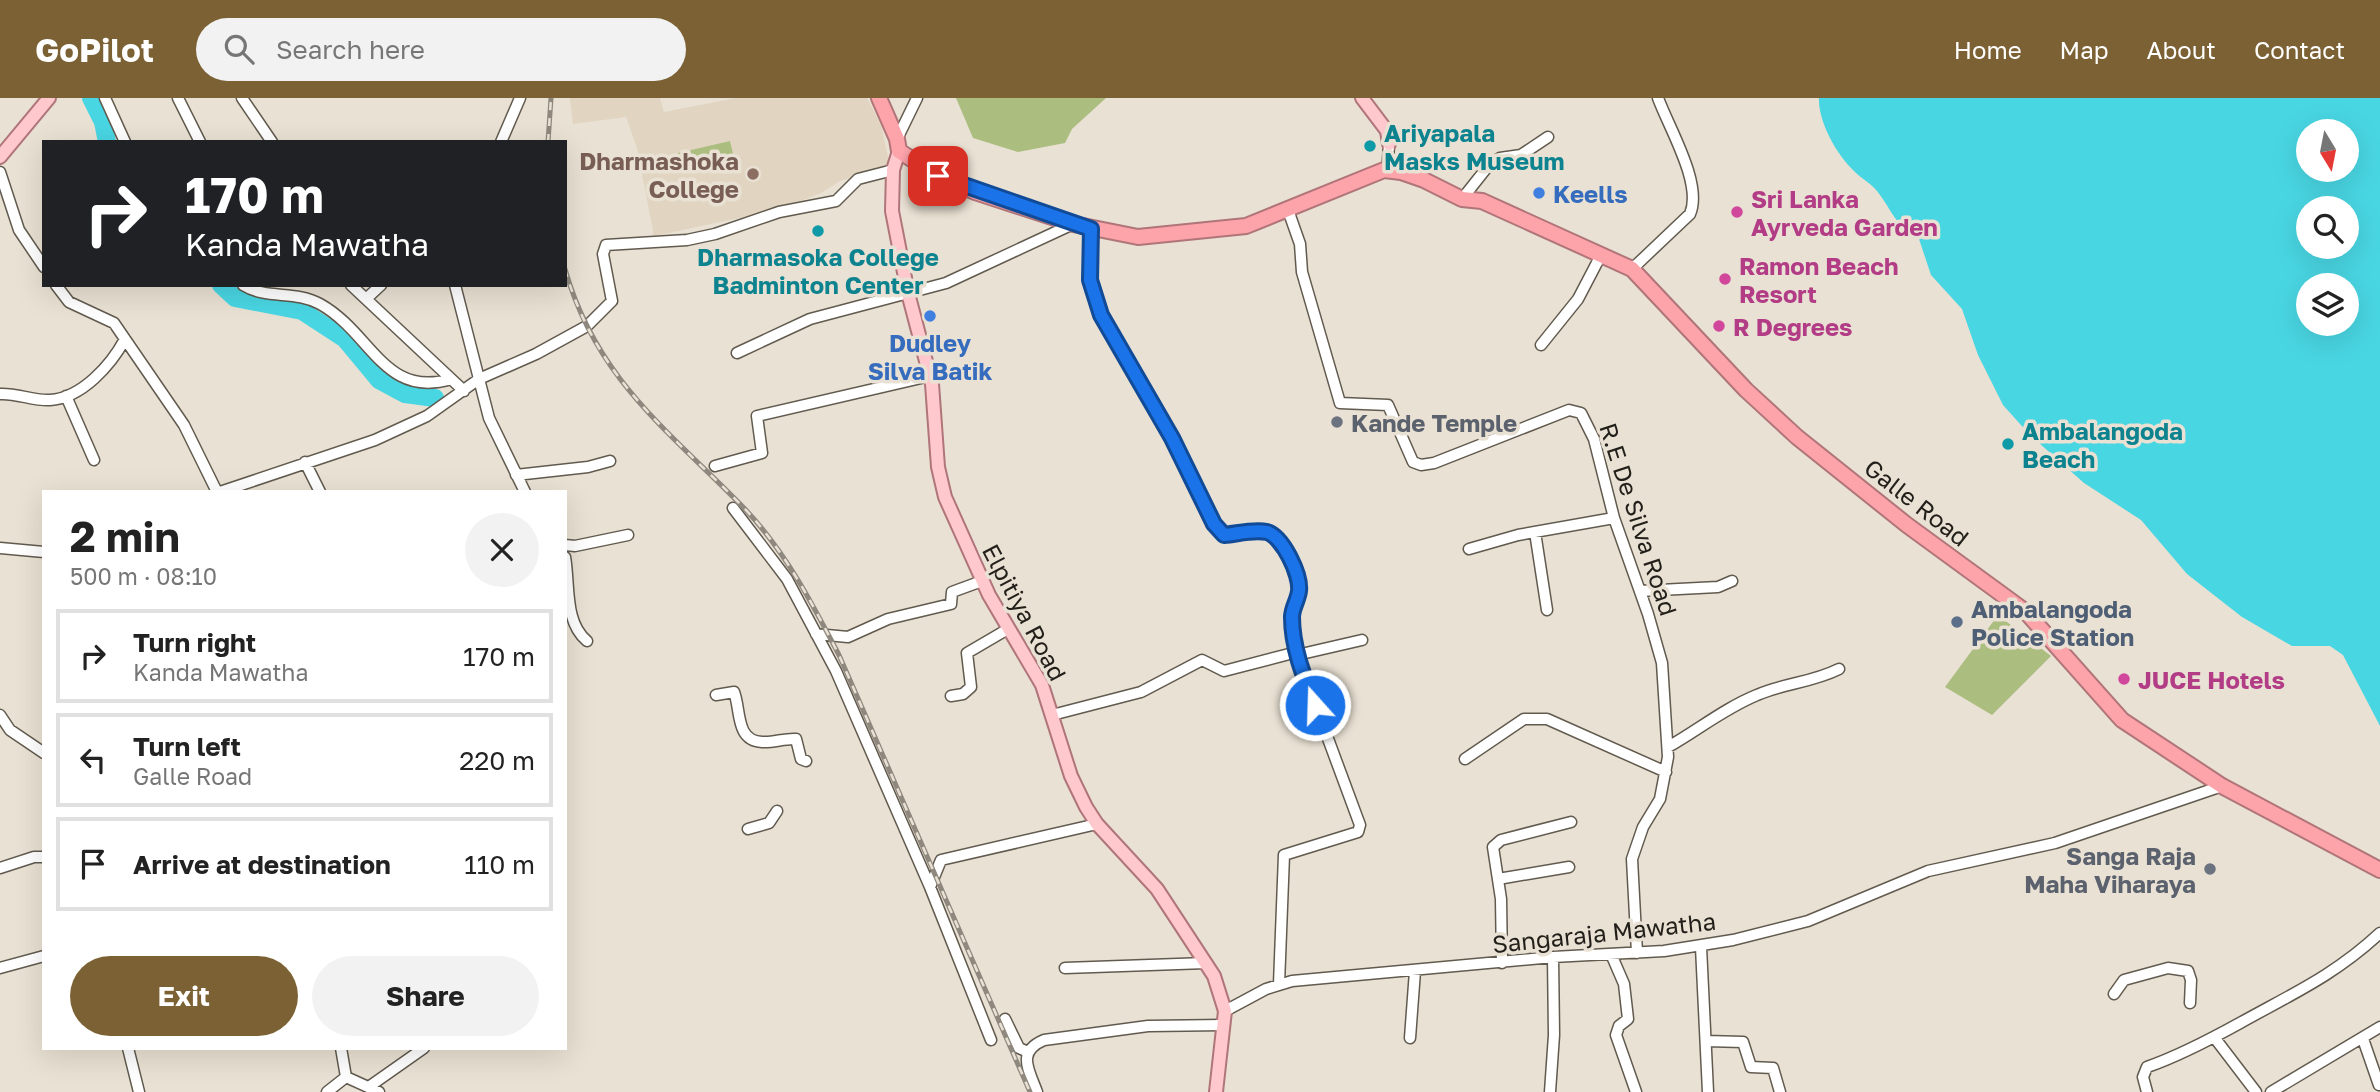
<!DOCTYPE html>
<meta charset="utf-8">
<style>
body{margin:0;font-family:"Golos Text",sans-serif;background:#f2f2f2;color:#222;height:100vh;display:flex;flex-direction:column;font-size:26px;white-space:nowrap}
*{box-sizing:border-box;margin:0}
p{font-size:23px;color:#767676}
.icon{flex:none;width:38px;height:38px;fill:none;stroke:currentColor;stroke-width:2;stroke-linecap:round;stroke-linejoin:round}
.map{position:relative;flex:1;overflow:hidden}
.panel{position:absolute;left:42px;top:392px;width:525px;height:560px;display:flex;flex-direction:column;background:#fff;border-radius:0px;box-shadow:0 7px 28px #0002}
.panel>*{flex:none}
.hud{position:absolute;left:42px;top:42px;width:525px;height:147px;border-radius:0px;box-shadow:0 7px 28px #0002;background:#202124;color:#fff;overflow:hidden}
.needle{width:46px;rotate:170deg}
.buttons{position:absolute;left:2296px;top:21px;display:grid;gap:14px}
.buttons a{display:grid;place-items:center;width:63px;height:63px;border-radius:50%;background:#fff;box-shadow:0 7px 28px #0002;font-size:35px}
.pin{position:absolute;display:grid;place-items:center;width:60px;height:60px;color:#fff;margin:-30px;border-radius:14px;box-shadow:0 4px 10px #0006}
.me{position:absolute;width:77px;margin:-38px;rotate:340deg;stroke-linejoin:round;filter:drop-shadow(0 0 5px #0008)}
.turn{display:flex;align-items:center;gap:24px;height:147px;padding:0 28px;font-size:32px}
.turn .icon{width:91px;height:91px;stroke-width:2.5}
.turn b{display:block;font-size:49px;line-height:60px}
.round{display:grid;place-items:center;flex:none;width:74px;height:74px;border-radius:37px;background:#f2f2f2}
.summary{display:flex;align-items:center;justify-content:space-between;height:119px;padding:0 28px}
h1{font-size:42px;font-weight:700;line-height:52px}
.action{display:flex;gap:14px;margin-top:auto;padding:14px 28px}
.action a{flex:1;height:80px;border-radius:42px;background:#7b6133;color:#fff;font-size:28px;font-weight:700;line-height:80px;text-align:center}
.action a+a{background:#f2f2f2;color:#222}
ul{padding:0;list-style:none}
li{display:flex;align-items:center;gap:21px;height:94px;margin:0 14px 10px;padding:0 14px;border:4px solid #e0e0e0;border-radius:0px}
li div{flex:1}
li b{display:block;font-size:26px}
li em{font-style:normal}
header{display:flex;align-items:center;gap:42px;box-sizing:border-box;height:98px;padding:0 35px;background:#7b6133;color:#fff}
header strong{font-size:33px}
nav{display:flex;gap:38px;margin-inline-start:auto;font-size:24px}
.search{width:490px;height:63px;background:#f2f2f2;display:flex;align-items:center;gap:18px;box-sizing:border-box;padding:0 24px;border-radius:38px;color:#767676;font-size:26px}
.map>svg:first-child{display:block}
</style>
<header>
<strong>GoPilot</strong>
<div class="search"><svg class="icon" aria-label="search" viewBox="0 0 24 24"><circle cx="10" cy="10" r="6"/><path d="M15 15l6 6"/></svg>Search here</div>
<nav><a>Home</a><a>Map</a><a>About</a><a>Contact</a></nav>
</header>
<div class="map">
<svg width="2380" height="994" viewBox="0 0 2380 994">
<rect width="100%" height="100%" fill="#e9e1d3"/>
<path fill="#e1d5c2" d="M570,0H660L664,14L736,0H867L881,27L890,68L840,83L821,95L777,112L654,138L637,50L626,19L573,26Z"/>
<path fill="#acbd80" d="M956,0H1106L1072,31L1065,45L1018,54L973,40Z
M730,43L734,60L682,71L678,55Z
M1998,517L2051,558L1992,617L1945,589Z"/>
<path fill="#49d6e3" fill-rule="evenodd" d="M1819,0H2380V628L2343,557L2330,548H2292L2242,519L2187,476L2141,422L2084,385L2029,336L2003,307L1978,257L1962,211L1931,177L1919,141C1893,125 1894,115 1877,93C1871,85 1860,80 1853,72C1836,56 1818,23 1819,0ZM2308,33H2347V72H2308ZM2347,110V149H2308V110ZM2308,187H2347V226H2308Z"/>
<g fill="none" stroke-linecap="round" stroke-linejoin="round">
<path stroke="#49d6e3" stroke-width="18" d="M91,0L103,24L107,44
M221,187L235,200L302,213L345,241L379,282L405,296L435,300"/>
<g stroke="#615a4e" stroke-width="13">
<path id="minor" d="M105,0L125,44
M178,0L200,44
M242,0L272,44
M897,41L917,0
M501,44L520,0
M1388,63L1389,46
M0,74L19,132L44,169
M1462,101L1489,67L1500,60L1521,57L1548,39
M1288,112L1300,146L1302,174L1340,305L1388,307L1413,364L1421,367L1434,365L1569,312L1581,315L1594,341L1614,420L1648,516L1662,565L1668,659L1660,701L1643,729L1632,761L1637,855
M1091,131L1090,182L1101,217L1172,340L1214,426L1224,437L1244,433L1268,434L1280,444L1290,463L1300,492L1292,517L1297,557L1360,727L1358,734L1284,757L1279,886
M1632,171L1690,116C1703,86 1669,30 1658,0
M56,187L69,204L114,225L184,327L217,394
M243,187C267,202 295,192 320,206C372,235 384,301 451,281
M351,187L464,293
M455,187L489,320L525,394
M367,200L381,187
M1541,247L1578,201L1601,157
M737,255L810,221L946,185L1073,126
M0,296C17,295 33,303 50,302C82,300 111,267 125,241
M66,298L94,362
M305,364L320,394
M715,368L762,355L757,318L930,278
M516,377L588,369L610,363
M220,394L375,342L427,318L479,281L536,256L587,228L612,203L603,156L606,147L687,142L715,136L779,114L836,103L858,81L893,72
M733,410L787,481L836,573L930,789L991,942
M1535,434L1547,512
M565,447L575,448L628,437
M0,450L44,454
M1469,451L1518,437L1614,420
M565,459C570,487 564,524 587,543
M1640,493L1718,489L1732,483
M816,536L848,539L888,521L951,506L952,494L982,483
M1297,557L1362,542
M716,597L734,594C741,611 735,643 762,644C773,645 785,640 796,641L801,661L806,663
M951,598L963,596L971,589L967,555L1008,531
M0,617L10,632L44,655
M1052,617L1141,594L1202,562L1224,573L1297,554
M1668,649C1698,632 1725,610 1757,597C1784,585 1811,585 1839,571
M1465,661L1524,621H1547L1666,674
M748,731L769,725L777,713
M0,770L34,759H44
M1498,781L1569,769
M930,789L941,762L1097,726
M1701,849L1708,994
M1611,856L1624,886L1628,921L1619,928L1616,937L1636,994
M1502,865L1501,801L1493,749L1501,742L1571,724
M0,870L44,858
M1065,870L1206,865
M2114,896L2124,882L2168,870L2188,873L2191,882L2190,905
M1225,913L1266,891L1292,883L1553,859L1664,853L1733,842L1808,823L1928,773L2055,745L2222,688
M1005,921L1019,950L1028,954
M2214,939L2256,994
M1410,940L1415,873
M2363,941L2379,987
M1706,943L1743,944L1751,969L1773,970L1780,994
M128,950L139,994
M346,979L379,994
M370,988L424,950
M327,994L346,979L341,950
M1037,994C1029,972 1016,954 1044,942L1148,928L1224,927
M1550,994L1554,937L1553,859
M2147,994L2143,979L2147,969C2179,958 2211,941 2240,925C2292,896 2335,877 2380,835
M2271,994L2380,929"/>
</g>
<g stroke="#b07578" stroke-width="16">
<path id="major" d="M1362,0L1387,33L1389,46
M899,53L893,72L892,113L908,195L932,286L938,369L945,399L989,497L1042,587L1071,678L1086,709L1097,726L1157,791L1214,878L1225,913L1216,994
M0,59L49,0"/>
</g>
<g stroke="#b07578" stroke-width="18">
<path id="highway" d="M879,0L897,41L899,53L938,78L975,94L1073,126L1138,139L1246,128L1384,72L1401,74L1424,82L1462,101L1482,103L1632,171L1746,292L1797,339L1907,427L2026,514L2122,622L2222,688L2380,772"/>
</g>
<use href="#minor" stroke="#fff" stroke-width="10"/>
<use href="#major" stroke="#fec8cc" stroke-width="12"/>
<use href="#highway" stroke="#fda3aa" stroke-width="14"/>
<g stroke="#8e887e" stroke-width="5">
<path id="rail" d="M548,44L551,0
M565,171C596,281 669,333 744,410C785,453 812,505 839,557L1030,994"/>
</g>
<use href="#rail" stroke="#e9e1d3" stroke-width="2.5" stroke-dasharray="8" stroke-linecap="butt"/>
</g>
<g fill="none" stroke-linecap="round" stroke-linejoin="round">
<g stroke="#114b97" stroke-width="18">
<path id="route" d="M938,78L1091,131L1090,182L1101,217L1172,340L1214,426L1224,437C1237,436 1253,431 1267,434C1283,439 1301,477 1299,493C1298,502 1292,510 1292,519C1292,550 1304,579 1315,607"/>
</g>
<use href="#route" stroke="#1a73e8" stroke-width="12"/>
</g>
<g fill="#0f9aa8" stroke="#e9e1d3" stroke-width="2.5">
<circle cx="1370" cy="48" r="7"/>
<circle cx="818" cy="133" r="7"/>
<circle cx="2008" cy="346" r="7"/>
</g>
<circle fill="#8d6e63" stroke="#e9e1d3" stroke-width="2.5" cx="753" cy="76" r="7"/>
<g fill="#3f7fe0" stroke="#e9e1d3" stroke-width="2.5">
<circle cx="1539" cy="95" r="7"/>
<circle cx="930" cy="218" r="7"/>
</g>
<g fill="#d1479c" stroke="#e9e1d3" stroke-width="2.5">
<circle cx="1737" cy="114" r="7"/>
<circle cx="1725" cy="181" r="7"/>
<circle cx="1719" cy="228" r="7"/>
<circle cx="2124" cy="581" r="7"/>
</g>
<g fill="#6b7280" stroke="#e9e1d3" stroke-width="2.5">
<circle cx="1337" cy="324" r="7"/>
<circle cx="2210" cy="771" r="7"/>
</g>
<circle fill="#5c6f8a" stroke="#e9e1d3" stroke-width="2.5" cx="1957" cy="524" r="7"/>
<g text-anchor="middle" dominant-baseline="central" stroke-width="7" stroke-linejoin="round" paint-order="stroke">
<g font-size="24" font-weight="bold" fill="#0d838f" stroke="#e9e1d3" text-anchor="start">
<text x="1384" y="34">Ariyapala<tspan x="1384" dy="28">Masks Museum</tspan></text>
<text x="818" y="158" text-anchor="middle">Dharmasoka College<tspan x="818" dy="28">Badminton Center</tspan></text>
<text x="2022" y="332">Ambalangoda<tspan x="2022" dy="28">Beach</tspan></text>
</g>
<g font-size="24" font-weight="bold" fill="#785e54" stroke="#e9e1d3" text-anchor="end">
<text x="739" y="62">Dharmashoka<tspan x="739" dy="28">College</tspan></text>
</g>
<g font-size="24" font-weight="bold" fill="#366cbe" stroke="#e9e1d3" text-anchor="start">
<text x="1553" y="95">Keells</text>
<text x="930" y="244" text-anchor="middle">Dudley<tspan x="930" dy="28">Silva Batik</tspan></text>
</g>
<g font-size="24" font-weight="bold" fill="#b23c85" stroke="#e9e1d3" text-anchor="start">
<text x="1751" y="100">Sri Lanka<tspan x="1751" dy="28">Ayrveda Garden</tspan></text>
<text x="1739" y="167">Ramon Beach<tspan x="1739" dy="28">Resort</tspan></text>
<text x="1733" y="228">R Degrees</text>
<text x="2138" y="581">JUCE Hotels</text>
</g>
<g font-size="24" font-weight="bold" fill="#5b616d" stroke="#e9e1d3" text-anchor="start">
<text x="1351" y="324">Kande Temple</text>
<text x="2196" y="757" text-anchor="end">Sanga Raja<tspan x="2196" dy="28">Maha Viharaya</tspan></text>
</g>
<g font-size="24" fill="#221f1a" stroke="#e9e1d3">
<text transform="translate(1917 404) rotate(38)">Galle Road</text>
<text transform="translate(1639 421) rotate(72)">R.E De Silva Road</text>
<text transform="translate(1025 514) rotate(62)">Elpitiya Road</text>
<text transform="translate(1604 834) rotate(-6)">Sangaraja Mawatha</text>
</g>
<g font-size="24" font-weight="bold" fill="#4e5e75" stroke="#e9e1d3" text-anchor="start">
<text x="1971" y="510">Ambalangoda<tspan x="1971" dy="28">Police Station</tspan></text>
</g>
</g>
</svg>
<div class="buttons">
<a><svg class="needle" viewBox="-14 -14 28 28"><path d="M0-13l5 13h-10z" fill="#e53935"/><path d="M0 13l5-13h-10z" fill="#767676"/></svg></a>
<a><svg class="icon" aria-label="search" viewBox="0 0 24 24"><circle cx="10" cy="10" r="6"/><path d="M15 15l6 6"/></svg></a>
<a><svg class="icon" aria-label="layers" viewBox="0 0 24 24"><path d="M12 4l9 5-9 5-9-5zM3 14l9 5 9-5"/></svg></a>
</div>
<div class="pin" style="left:938px;top:78px;background:#d93025"><svg class="icon" aria-label="arrive" viewBox="0 0 24 24"><path d="M6 21V4h12l-3 4 3 4H6"/></svg></div>
<svg class="me" style="left:1315px;top:607px" viewBox="-20 -20 40 40"><circle r="17" fill="#1a73e8" stroke="#fff" stroke-width="3"/><path d="M0-11L8 9 0 5-8 9z" fill="#fff"/></svg>
<div class="hud">
<div class="turn"><svg class="icon" aria-label="right" viewBox="0 0 24 24"><path d="M7 20v-9h11M14 6l5 5-5 5"/></svg><div><b>170 m</b>Kanda Mawatha</div></div>
</div>
<section class="panel">
<div class="summary"><div><h1>2 min</h1><p>500 m · 08:10</p></div><a class="round"><svg class="icon" aria-label="close" viewBox="0 0 24 24"><path d="M6 6l12 12M18 6L6 18"/></svg></a></div>
<ul>
<li><svg class="icon" aria-label="right" viewBox="0 0 24 24"><path d="M7 20v-9h11M14 6l5 5-5 5"/></svg><div><b>Turn right</b><p>Kanda Mawatha</p></div><em>170 m</em></li>
<li><svg class="icon" aria-label="left" viewBox="0 0 24 24"><path d="M17 20v-9H6M10 6l-5 5 5 5"/></svg><div><b>Turn left</b><p>Galle Road</p></div><em>220 m</em></li>
<li><svg class="icon" aria-label="arrive" viewBox="0 0 24 24"><path d="M6 21V4h12l-3 4 3 4H6"/></svg><div><b>Arrive at destination</b></div><em>110 m</em></li>
</ul>
<div class="action"><a>Exit</a><a>Share</a></div>
</section>
</div>
